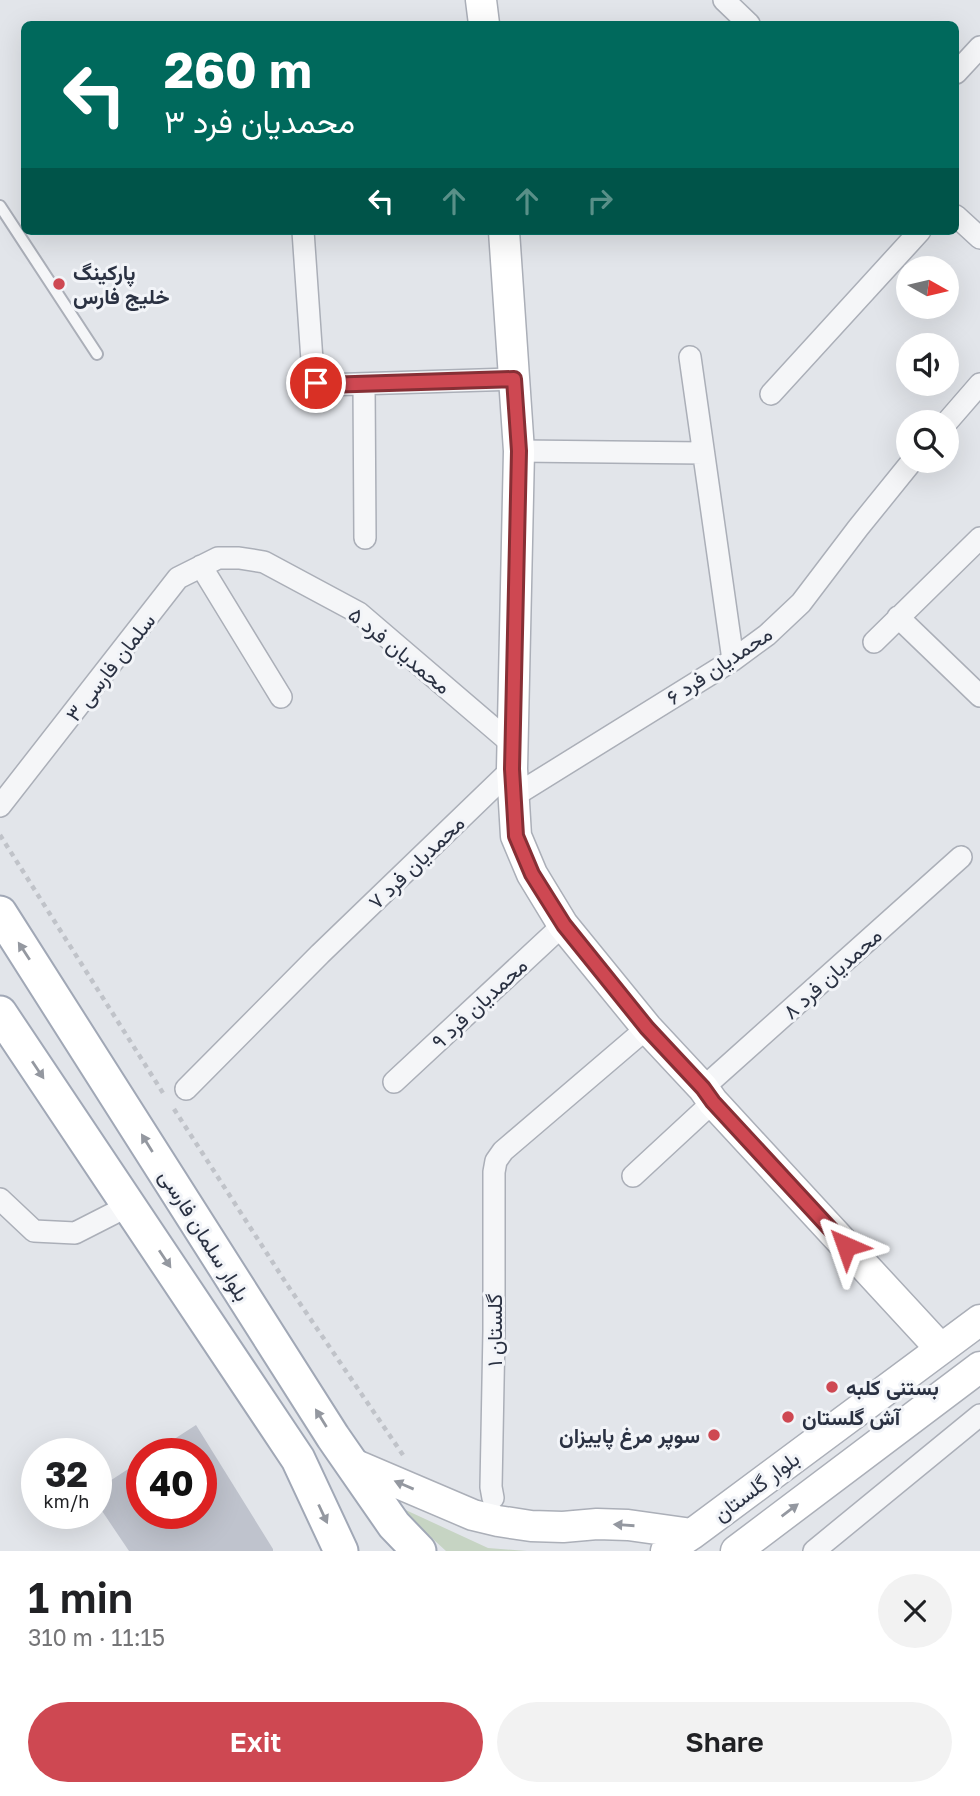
<!DOCTYPE html>
<meta charset="utf-8">
<style>
body{margin:0;font-family:"Golos Text",Vazirmatn,sans-serif;background:#f2f2f2;color:#202124;height:100vh;display:flex;flex-direction:column;font-size:26px;white-space:nowrap}
*{box-sizing:border-box;margin:0}
p{font-size:23px;color:#757577}
.icon{flex:none;width:38px;height:38px;fill:none;stroke:currentColor;stroke-width:2;stroke-linecap:round;stroke-linejoin:round}
.map{position:relative;height:1551px;overflow:hidden}
.drawer{display:flex;flex-direction:column;background:#fff;flex:1}
.drawer>*{flex:none}
.banner{position:absolute;left:21px;top:21px;width:938px;height:214px;border-radius:10px;box-shadow:0 7px 28px #0002;background:#00695c;color:#fff;overflow:hidden}
.needle{width:46px;rotate:98deg}
.fabs{position:absolute;left:896px;top:256px;display:grid;gap:14px}
.fabs a{display:grid;place-items:center;width:63px;height:63px;border-radius:50%;background:#fff;box-shadow:0 7px 28px #0002;font-size:35px}
.speed{position:absolute;left:21px;top:1438px;display:flex;gap:14px;font-size:35px;font-weight:700;text-align:center}
.speed>*{display:grid;place-content:center;width:91px;height:91px;border-radius:50%;background:#fff;box-shadow:0 7px 28px #0002;line-height:1}
.speed small{font-size:18px;font-weight:400}
.speed .limit{border:10px solid #d22;background:#fff;color:#111}
.pin{position:absolute;display:grid;place-items:center;width:60px;height:60px;color:#fff;margin:-30px;border:4px solid #fff;border-radius:50%;box-shadow:0 2px 7px #0007}
.me{position:absolute;width:77px;margin:-38px;rotate:317deg;stroke-linejoin:round;filter:drop-shadow(0 0 5px #0008)}
.turn{display:flex;align-items:center;gap:24px;height:147px;padding:0 28px;font-size:32px}
.turn .icon{width:91px;height:91px;stroke-width:2.5}
.turn b{display:block;font-size:49px;line-height:60px}
.lanes{display:flex;align-items:center;height:66px;padding:0 28px;background:#0003;justify-content:center;gap:35px;direction:ltr}
.lanes .off{opacity:.35}
.round{display:grid;place-items:center;flex:none;width:74px;height:74px;border-radius:37px;background:#f2f2f2}
.headline{display:flex;align-items:center;justify-content:space-between;height:119px;padding:0 28px}
h1{font-size:42px;font-weight:600;line-height:52px}
.primary-button{display:flex;gap:14px;margin-top:auto;padding:14px 28px}
.primary-button a{flex:1;height:80px;border-radius:42px;background:#ce4852;color:#fff;font-size:28px;font-weight:600;line-height:80px;text-align:center}
.primary-button a+a{background:#f2f2f2;color:#202124}
.map>svg:first-child{display:block}
</style>
<div class="map">
<svg width="980" height="1551" viewBox="0 0 980 1551">
<rect width="100%" height="100%" fill="#e2e5ea"/>
<path fill="#c6d4c3" d="M397,1506L488,1548L527,1551H446Z"/>
<path fill="#bfc3cd" d="M196,1425L273,1549V1551H129L96,1502V1490L142,1460V1514H201V1454H151Z"/>
<g fill="none" stroke-linecap="round" stroke-linejoin="round">
<g stroke="#abafb8" stroke-width="14">
<path id="lane" d="M0,206L97,354"/>
</g>
<g stroke="#abafb8" stroke-width="24">
<path id="street" d="M724,0L749,24
M956,73L980,47
M956,216L980,238
M303,231L313,375L316,383L324,385L514,379
M690,357L733,660
M364,384L365,538
M771,394L920,231
M947,422L980,384
M519,451L703,453
M201,566L281,697
M898,617L980,696
M874,642L980,538
M514,796L733,660L767,635L801,603L858,528L913,460
M0,806L178,578L218,558H239L264,562L359,613L512,744
M394,1082L563,925
M703,1088L961,857
M186,1089L320,954L512,769
M633,1176L713,1102
M0,1199L34,1231L75,1233L130,1205
M493,1498L491,1487L494,1331V1172L496,1161L503,1151L647,1028
M814,1551L980,1415"/>
</g>
<g stroke="#abafb8" stroke-width="33">
<path id="secondary" d="M481,0L484,24
M504,231L519,451L512,769L516,836L532,874L563,925L647,1028L703,1088L713,1102L941,1349
M351,1463L473,1515L498,1521L531,1526L563,1527L597,1524L628,1525L692,1534
M666,1551L692,1534L980,1320
M736,1551L980,1367"/>
</g>
<g stroke="#a1a8b6" stroke-width="37">
<path id="primary" d="M0,913L333,1437L394,1525L419,1551
M0,1013L298,1459L341,1551"/>
</g>
<path stroke="#c0c3c9" stroke-width="4.5" stroke-dasharray="5 5" stroke-linecap="butt" d="M0,835L163,1093
M174,1109L286,1283L403,1455"/>
<use href="#lane" stroke="#f5f6f8" stroke-width="10"/>
<use href="#street" stroke="#f5f6f8" stroke-width="21"/>
<use href="#secondary" stroke="#fff" stroke-width="30"/>
<use href="#primary" stroke="#fff" stroke-width="33"/>
</g>
<defs><path id="oneway-solid" d="M-6-.8H1V-3.2L6.5 0L1 3.2V.8H-6Z" transform="scale(1.75)"/></defs>
<g fill="#9498a0">
<use href="#oneway-solid" transform="translate(24 951) rotate(-123)"/>
<use href="#oneway-solid" transform="translate(38 1070) rotate(56)"/>
<use href="#oneway-solid" transform="translate(147 1143) rotate(-122)"/>
<use href="#oneway-solid" transform="translate(165 1259) rotate(56)"/>
<use href="#oneway-solid" transform="translate(321 1418) rotate(-122)"/>
<use href="#oneway-solid" transform="translate(404 1485) rotate(-157)"/>
<use href="#oneway-solid" transform="translate(790 1510) rotate(-37)"/>
<use href="#oneway-solid" transform="translate(323 1514) rotate(65)"/>
<use href="#oneway-solid" transform="translate(624 1525) rotate(-176)"/>
</g>
<g fill="none" stroke-linecap="round" stroke-linejoin="round">
<g stroke="#862f35" stroke-width="18">
<path id="route" d="M316,383L324,385L514,379L519,451L512,769L516,836L532,874L564,925L647,1028L703,1088L713,1102L846,1246"/>
</g>
<use href="#route" stroke="#ce4852" stroke-width="12"/>
</g>
<g fill="#ce4852" stroke="#f2f4f8" stroke-width="2.5">
<circle cx="59" cy="284" r="7"/>
<circle cx="832" cy="1387" r="7"/>
<circle cx="788" cy="1417" r="7"/>
<circle cx="714" cy="1435" r="7"/>
</g>
<g text-anchor="middle" dominant-baseline="central" stroke-width="6" stroke-linejoin="round" paint-order="stroke">
<g font-size="21" font-weight="bold" fill="#2a3142" stroke="#f2f4f8" text-anchor="start">
<text x="73" y="272">پارکینگ<tspan x="73" dy="24">خلیج فارس</tspan></text>
<text x="846" y="1387">بستنی کلبه</text>
<text x="802" y="1417">آش گلستان</text>
<text x="700" y="1435" text-anchor="end">سوپر مرغ پاییزان</text>
</g>
<g font-size="21" fill="#2a3142" stroke="#f2f4f8">
<text transform="translate(400 650) rotate(39)">۵ محمدیان فرد</text>
<text transform="translate(719 665) rotate(-34)">۶ محمدیان فرد</text>
<text transform="translate(110 667) rotate(-52)">۳ سلمان فارسی</text>
<text transform="translate(416 862) rotate(-44)">۷ محمدیان فرد</text>
<text transform="translate(832 973) rotate(-42)">۸ محمدیان فرد</text>
<text transform="translate(479 1003) rotate(-43)">۹ محمدیان فرد</text>
<text transform="translate(205 1235) rotate(58)">بلوار سلمان فارسی</text>
<text transform="translate(494 1330) rotate(-90)">۱ گلستان</text>
<text transform="translate(756 1486) rotate(-37)">بلوار گلستان</text>
</g>
</g>
</svg>
<div class="fabs">
<a><svg class="needle" viewBox="-14 -14 28 28"><path d="M0-13l5 13h-10z" fill="#e53935"/><path d="M0 13l5-13h-10z" fill="#757577"/></svg></a>
<a><svg class="icon" aria-label="sound" viewBox="0 0 24 24"><path d="M4 9h4l5-4v14l-5-4H4zM17 9q2 3 0 6"/></svg></a>
<a><svg class="icon" aria-label="search" viewBox="0 0 24 24"><circle cx="10" cy="10" r="6"/><path d="M15 15l6 6"/></svg></a>
</div>
<div class="speed"><div>32<small>km/h</small></div><div class="limit">40</div></div>
<div class="pin" style="left:316px;top:383px;background:#d93025"><svg class="icon" aria-label="arrive" viewBox="0 0 24 24"><path d="M6 21V4h12l-3 4 3 4H6"/></svg></div>
<svg class="me" style="left:846px;top:1246px" viewBox="-20 -20 40 40"><path d="M0-17L14 15 0 8-14 15z" fill="#ce4852" stroke="#fff" stroke-width="4"/></svg>
<div class="banner">
<div class="turn"><svg class="icon" aria-label="left" viewBox="0 0 24 24"><path d="M17 20v-9H6M10 6l-5 5 5 5"/></svg><div><b>260 m</b>۳ محمدیان فرد</div></div>
<div class="lanes"><svg class="icon" aria-label="left" viewBox="0 0 24 24"><path d="M17 20v-9H6M10 6l-5 5 5 5"/></svg><svg class="icon off" aria-label="ahead" viewBox="0 0 24 24"><path d="M12 20V5M6 11l6-6 6 6"/></svg><svg class="icon off" aria-label="ahead" viewBox="0 0 24 24"><path d="M12 20V5M6 11l6-6 6 6"/></svg><svg class="icon off" aria-label="right" viewBox="0 0 24 24"><path d="M7 20v-9h11M14 6l5 5-5 5"/></svg></div>
</div>
</div>
<section class="drawer">
<div class="headline"><div><h1>1 min</h1><p>310 m · 11:15</p></div><a class="round"><svg class="icon" aria-label="close" viewBox="0 0 24 24"><path d="M6 6l12 12M18 6L6 18"/></svg></a></div>
<div class="primary-button"><a>Exit</a><a>Share</a></div>
</section>
